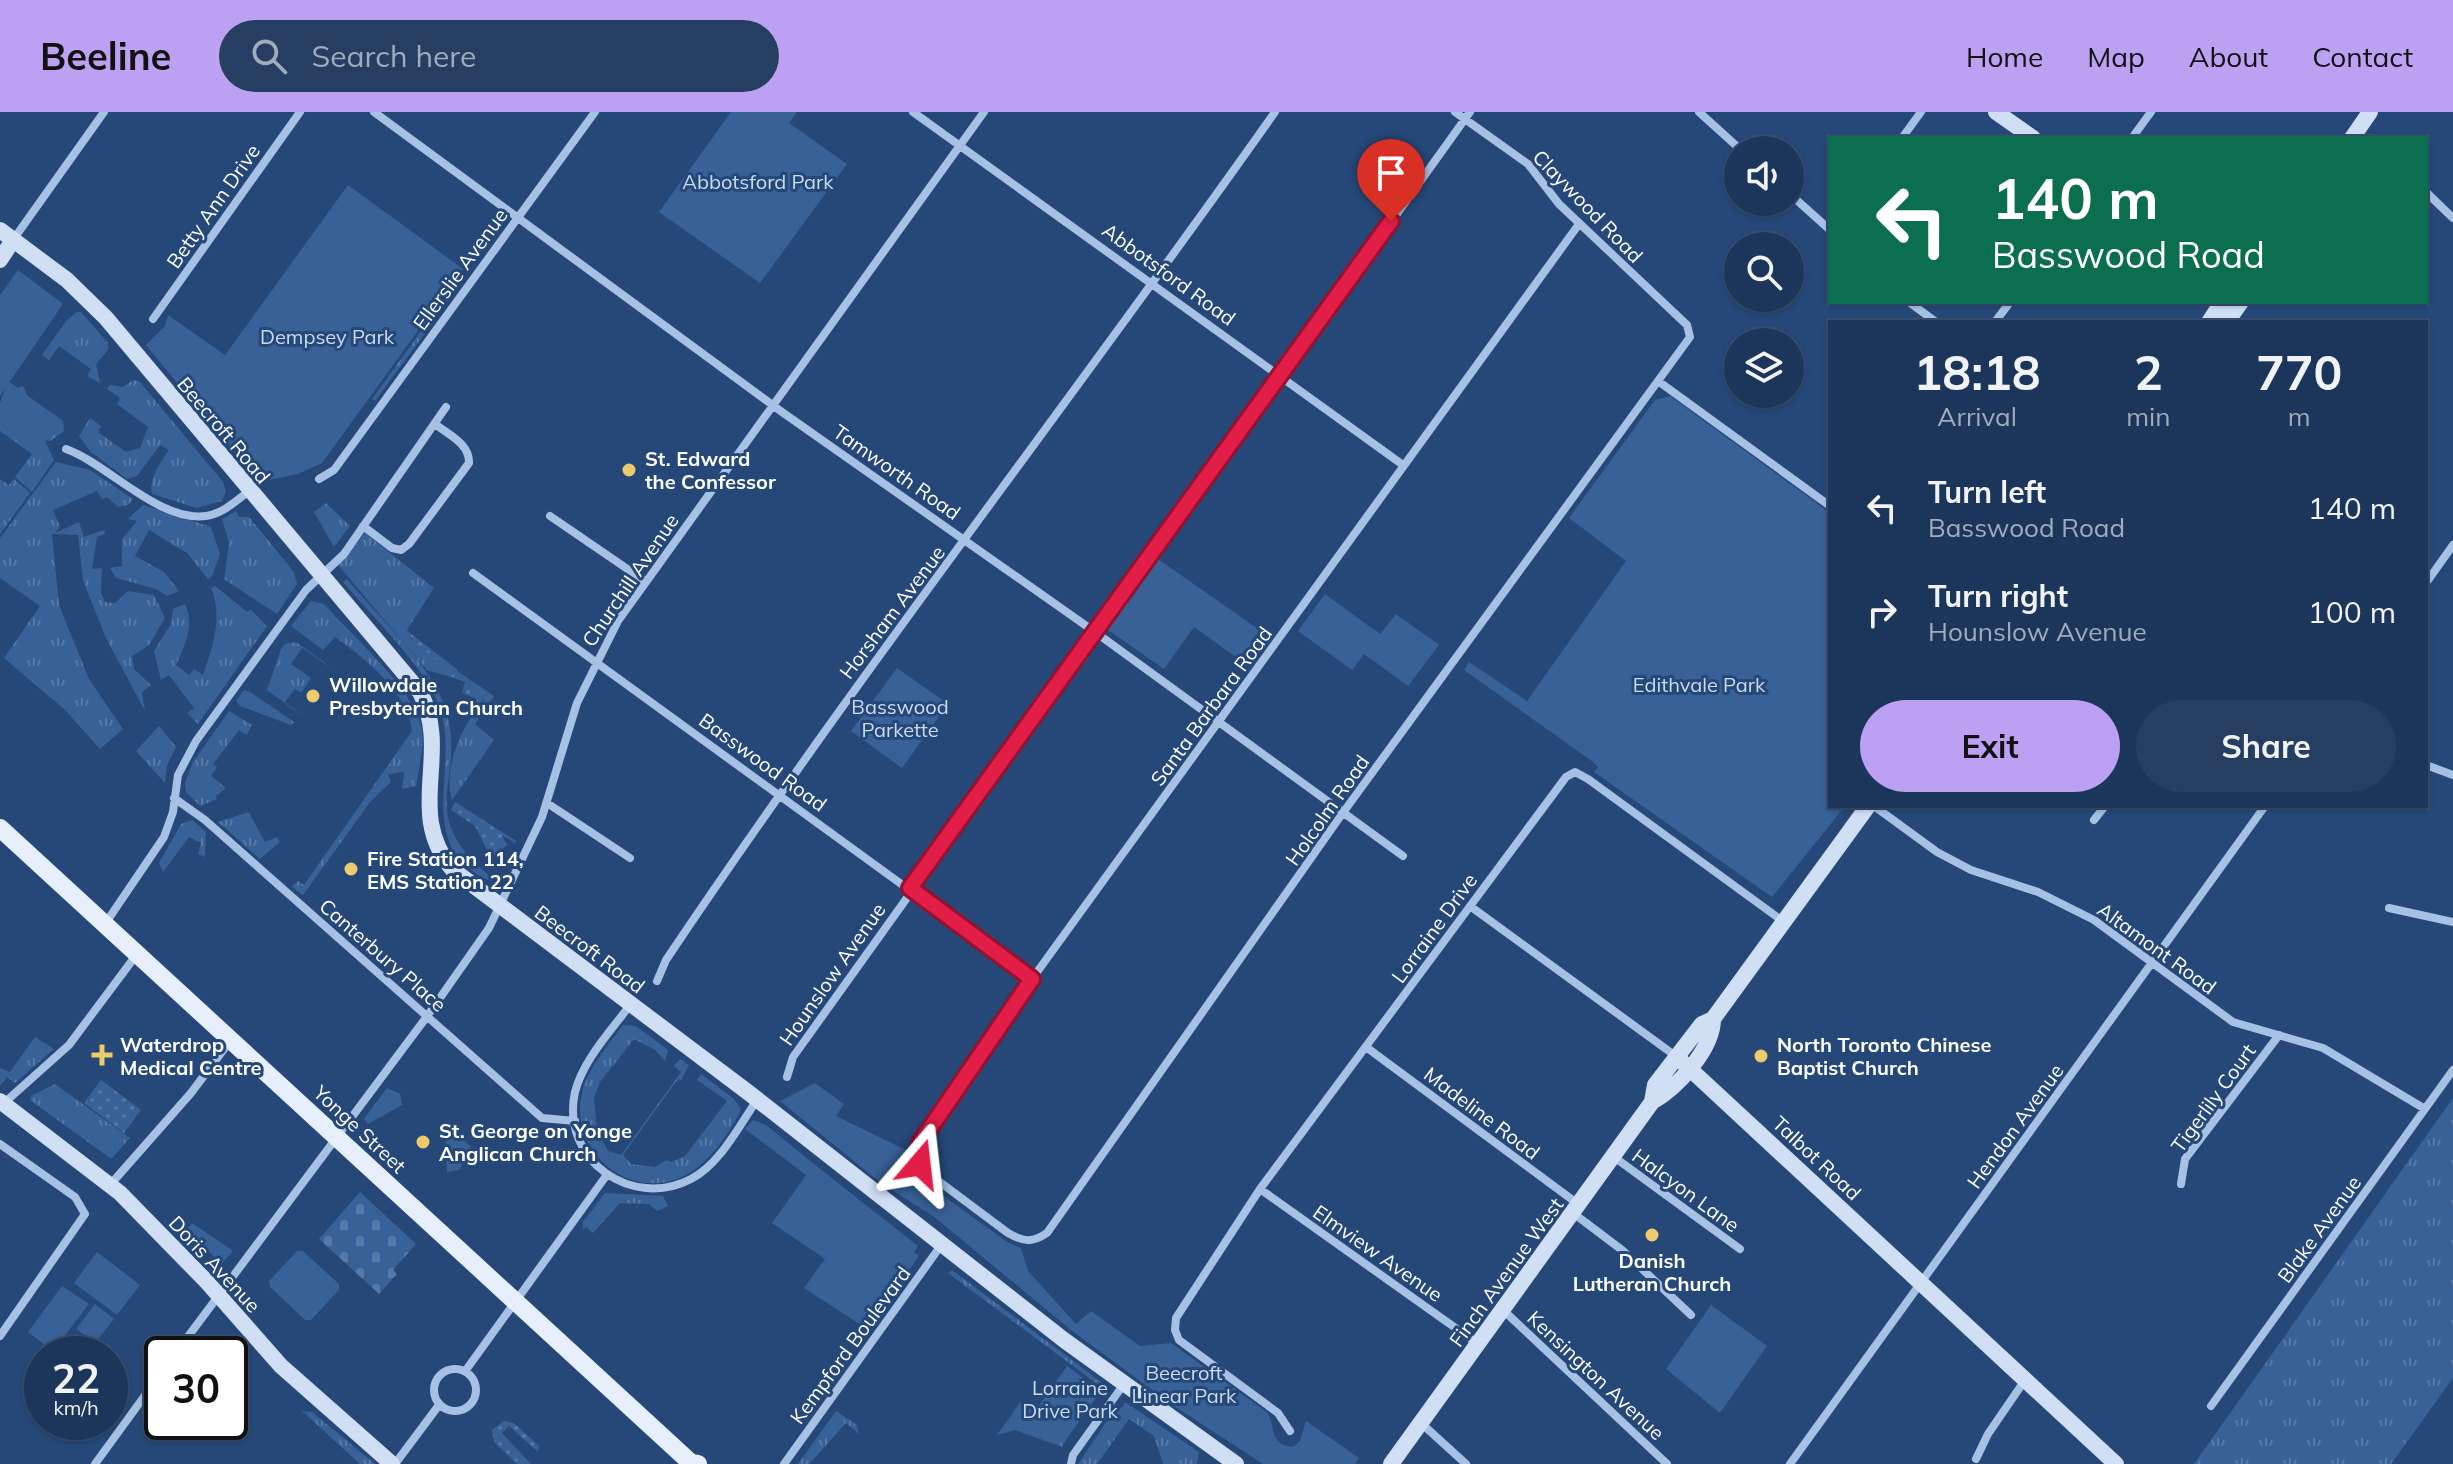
<!DOCTYPE html>
<style>
body{margin:0;font-family:Mulish,sans-serif;background:#253e61;color:#f1f3f6;height:100vh;display:flex;flex-direction:column;font-size:30px;white-space:nowrap}
*{box-sizing:border-box;margin:0}
p{font-size:26px;color:#a0abbb}
.icon{flex:none;width:44px;height:44px;fill:none;stroke:currentColor;stroke-width:2;stroke-linecap:round;stroke-linejoin:round}
.map{position:relative;flex:1;overflow:hidden}
.sheet{position:absolute;left:1828px;top:208px;width:600px;height:488px;display:flex;flex-direction:column;background:#1c365b;border-radius:0px;box-shadow:0 2px 6px #0004,0 0 0 2px #3a5071}
.sheet>*{flex:none}
.banner{position:absolute;left:1828px;top:24px;width:600px;height:168px;border-radius:0px;box-shadow:0 2px 6px #0004,0 0 0 2px #3a5071;background:#0b6e4f;color:#fff;overflow:hidden}
.controls{position:absolute;left:1724px;top:24px;display:grid;gap:16px}
.controls a{display:grid;place-items:center;width:80px;height:80px;border-radius:50%;background:#1c365b;box-shadow:0 2px 6px #0004,0 0 0 2px #3a5071;font-size:40px}
.speed{position:absolute;left:24px;top:1224px;display:flex;gap:16px;font-size:40px;font-weight:700;text-align:center}
.speed>*{display:grid;place-content:center;width:104px;height:104px;border-radius:50%;background:#1c365b;box-shadow:0 2px 6px #0004,0 0 0 2px #3a5071;line-height:1}
.speed small{font-size:20px;font-weight:400}
.speed .limit{border:4px solid #111;border-radius:12px;background:#fff;color:#111}
.pin{position:absolute;display:grid;place-items:center;width:68px;height:68px;color:#fff;margin:-82px -34px;border-radius:50% 50% 50% 0;rotate:-45deg;box-shadow:0 0 8px #0007}
.pin .icon{rotate:45deg}
.me{position:absolute;width:88px;margin:-44px;rotate:17deg;stroke-linejoin:round;filter:drop-shadow(0 0 6px #0008)}
.turn{display:flex;align-items:center;gap:28px;height:168px;padding:0 32px;font-size:36px}
.turn .icon{width:104px;height:104px;stroke-width:2.5}
.turn b{display:block;font-size:56px;line-height:68px}
.eta{display:flex;justify-content:space-evenly;align-items:center;height:136px;text-align:center}
.eta b{font-size:48px;font-weight:700;line-height:56px}
.primary-button{display:flex;gap:16px;margin-top:auto;padding:16px 32px}
.primary-button a{flex:1;height:92px;border-radius:48px;background:#bca0f2;color:#111;font-size:32px;font-weight:700;line-height:92px;text-align:center}
.primary-button a+a{background:#253e61;color:#f1f3f6}
ul{padding:0;list-style:none}
li{display:flex;align-items:center;gap:24px;height:104px;padding:0 32px}
li div{flex:1}
li b{display:block;font-size:30px}
li em{font-style:normal}
header{display:flex;align-items:center;gap:48px;box-sizing:border-box;height:112px;padding:0 40px;background:#bca0f2;color:#111}
header strong{font-size:38px}
nav{display:flex;gap:44px;margin-inline-start:auto;font-size:28px}
.search{width:560px;height:72px;background:#253e61;display:flex;align-items:center;gap:20px;box-sizing:border-box;padding:0 28px;border-radius:44px;color:#a0abbb;font-size:30px}
.map>svg:first-child{display:block}
</style>
<header>
<strong>Beeline</strong>
<div class="search"><svg class="icon" aria-label="search" viewBox="0 0 24 24"><circle cx="10" cy="10" r="6"/><path d="M15 15l6 6"/></svg>Search here</div>
<nav><a>Home</a><a>Map</a><a>About</a><a>Contact</a></nav>
</header>
<div class="map">
<svg width="2453" height="1352" viewBox="0 0 2453 1352">
<defs>
<pattern id="grass-tufts" width="24" height="20" patternUnits="userSpaceOnUse" patternTransform="scale(2)"><rect width="24" height="20" fill="#386197"/><path d="M3 7l-1-3M5 7V3M7 7l1-3M15 17l-1-3M17 17v-4M19 17l1-3" fill="none" stroke="#5679a7"/></pattern>
<pattern id="forest-firs" width="22" height="20" patternUnits="userSpaceOnUse" patternTransform="scale(2)"><rect width="22" height="20" fill="#386197"/><path d="M5 1l3.5 6h-7zM16 11l3.5 6h-7z" fill="#5679a7"/></pattern>
<pattern id="cemetery-stones" width="16" height="16" patternUnits="userSpaceOnUse" patternTransform="scale(2)"><rect width="16" height="16" fill="#386197"/><path d="M2 7V4a2 2 0 0 1 4 0v3zM10 15v-3a2 2 0 0 1 4 0v3z" fill="#5679a7"/></pattern>
<pattern id="garden-dots" width="8" height="8" patternUnits="userSpaceOnUse" patternTransform="scale(2)"><rect width="8" height="8" fill="#386197"/><path d="M2 2h.1M6 6h.1" fill="none" stroke="#5679a7" stroke-width="1.8" stroke-linecap="round"/></pattern>
</defs>
<rect width="100%" height="100%" fill="#254879"/>
<path fill="url(#grass-tufts)" d="M458,168L462,171L375,289L372,287Z
M77,200H81L108,231V238L96,252L100,271L87,264L91,257L59,234L49,248L42,243L67,208Z
M133,268L139,269L223,370L226,379L222,389L197,396L152,382C148,369 161,349 169,338L160,333L137,364L127,367L91,340L79,324L90,306L101,314L98,320L126,340L140,336L148,315L117,292L120,286L107,277L110,273L123,275Z
M0,311L37,339L45,329L54,348L32,380L15,365L32,342L0,319Z
M56,350L90,358L133,387L128,393L118,395L107,385L102,387L97,379L53,398L60,415L55,421L79,410L84,425L104,418L105,422L97,425L92,457L102,456L101,481L105,490L115,491L128,479L154,483L165,506L149,533L132,544L134,557L151,573L142,580L145,599L105,524L83,468L78,423L52,422L59,493L89,567L123,617L100,637L65,598L4,546L40,494L0,466V426Z
M0,367L9,373L14,367L30,381L0,422Z
M326,391L350,414L334,435L314,400Z
M143,393L211,415L220,442L212,464L208,467L187,441L149,418L135,444L164,460L179,479L167,484L156,477L116,466L110,456L122,454V427L137,409L128,407Z
M236,399L239,405H249L294,460L297,472L277,502L224,467L229,431L222,407Z
M365,421L434,476L407,518L412,528L494,584L475,612L494,628L452,688C442,657 463,610 485,587L468,574L470,569L455,560L451,565L427,558L338,453Z
M347,467C376,502 425,547 442,588C474,665 406,699 494,767L493,770C408,736 464,652 438,591C420,549 372,505 343,470Z
M215,474L247,500L251,498L267,514L198,612L187,601L194,596L169,563L161,568L154,539L171,512L173,497L185,492C195,514 185,533 176,553L189,563L194,557L203,563C213,534 223,505 211,476Z
M311,489L324,492C351,523 417,579 422,618C424,636 419,656 416,674L402,677L404,660L388,662L391,670L370,690L303,783L292,775L298,769L304,773L412,619C409,582 364,545 335,525L323,538L291,514Z
M296,530L335,558L302,536L291,552L311,566L301,581L295,577L285,590L305,606L267,578L281,537L285,532Z
M244,578L250,580L294,610L291,613L240,594L236,589Z
M229,599L252,613L247,623L239,618L213,652L217,655L211,664L226,676L216,684L217,687L200,694L186,680L185,671L193,650Z
M159,614L176,635L167,653L165,671L136,639Z
M249,700L265,730L277,725L280,730L260,747L218,710Z
M192,708L206,720L205,745L198,742L201,731L189,725L163,760L159,751L181,712Z
M623,913L636,914L668,938L665,949L655,938L634,927L600,970L594,986L597,1019L608,1039L621,1043L681,960L674,954L680,947L689,953L681,968L678,967L623,1043L631,1052L655,1055L667,1048L671,1050L685,1044L727,989L697,968L701,962L734,987L741,997C731,1020 709,1051 686,1063C631,1092 568,1040 582,981C588,956 608,933 623,913Z
M35,925L54,937L15,971L7,965L0,974V956L10,960Z
M55,972L130,1026L113,1045L110,1046L30,988L31,984Z
M387,976L400,982L402,993L368,1012L364,1007Z
M2453,986V1266L2391,1352H2194Z
M753,1008L766,1013L814,1052L806,1063L745,1017Z
M605,1081L663,1084L668,1094L657,1099L649,1092L620,1091L593,1121L586,1115L583,1118V1110Z
M952,1158L1104,1272L1108,1280L948,1161Z
M1125,1290L1199,1340L1197,1352H1163L1154,1324L1129,1307L1097,1352H1078L1117,1294L1122,1296Z
M1018,1294L1066,1328L1062,1335L1015,1318L997,1323Z
M302,1299L312,1300L375,1352H360Z
M836,1299L857,1313L859,1322L846,1311L809,1352H798Z"/>
<path fill="url(#forest-firs)" d="M8,269L18,276L23,274L28,284L63,309L64,319L50,329L46,328L54,318L0,291Z"/>
<path fill="url(#cemetery-stones)" d="M360,1080L416,1132L393,1158L397,1162L379,1182L319,1127Z"/>
<path fill="#386197" d="M731,0H797L789,11L847,52L760,171L659,100Z
M348,73L463,157L322,351L298,362L259,370L146,233L165,214L168,203L225,243Z
M18,158L63,192L0,284V183Z
M8,281L55,317L37,340L0,311V291Z
M1670,284L1830,401V694H1845L1772,785L1594,660L1598,655L1593,650L1464,558L1469,550L1527,589L1626,449L1569,406L1655,288Z
M1158,447L1268,524L1247,553L1194,515L1164,557L1108,518Z
M1325,482L1380,522L1396,502L1439,533L1408,574L1364,542L1352,558L1298,519Z
M897,556L948,592L902,656L851,619Z
M815,971L844,992L836,1004L908,1039L910,1053L920,1067L1007,1130L1021,1136L1028,1159L1076,1212L1091,1199L1140,1234L1171,1231L1268,1301C1276,1319 1269,1332 1293,1335L1300,1329L1306,1309L1359,1346L1355,1352H1263L1171,1292L1071,1218L933,1104L881,1071L780,989Z
M450,1015L471,1035L459,1058L447,1060L445,1020Z
M814,1052L918,1134L914,1140L919,1144L867,1217L804,1176L825,1147L772,1111Z
M192,1111L233,1139L221,1152L187,1117Z
M297,1139H303L339,1172V1178L311,1208H305L270,1175L269,1169Z
M97,1140L140,1173L117,1203L74,1171Z
M62,1174L89,1192L53,1239L28,1220Z
M95,1192L114,1207L95,1231L76,1217Z
M1711,1193L1767,1234L1720,1301L1666,1257Z
M1067,1254L1101,1279L1063,1332L1014,1299L1020,1290L1035,1299Z"/>
<path fill="url(#garden-dots)" d="M406,518L458,558L455,560L470,569L469,574L486,582L472,607L477,587L462,581L465,570L451,565L454,560L416,532Z
M455,690L516,729L515,731L502,723L507,733L494,744L489,742L475,714L451,698Z
M101,968L141,998L124,1021L84,991Z
M504,1309L514,1311L539,1334L538,1340L509,1314L502,1321L531,1352H517L494,1330L492,1318Z"/>
<g fill="none" stroke-linecap="round" stroke-linejoin="round">
<path stroke="#a7c1e4" stroke-width="8" d="M374,0L782,300L1095,520L1403,744
M913,0L1403,353
M1455,0L1528,52L1559,92L1687,213L1690,225L1342,702L1047,1121C1032,1131 1024,1130 1008,1121L925,1059L918,1043L920,1031L1032,867L1579,112
M1699,0L1741,38
M1902,26L1921,0
M2132,26L2151,0
M2426,80L2453,106
M1790,82L1830,118
M13,128L104,0
M1909,190L1936,210
M153,207L300,0
M1995,210L2010,190
M1658,269L1830,394
M66,337C108,352 158,410 206,404C222,402 236,389 249,379
M319,367L334,358L595,0
M550,404L645,469
M363,414L392,436L401,438L409,432L469,351C470,332 449,323 435,312
M473,461L1032,867
M2426,471L2453,433
M2426,653L2453,663
M174,686L205,708L542,1006L575,1009
M547,691L630,746
M1874,694L1937,740L1971,758L2038,780L2094,808L2233,910L2323,936L2425,997
M2094,708L2105,694
M1470,794L1677,945
M2389,796L2453,810
M105,812L164,725L173,700L178,663L196,629L306,478L344,442L446,295
M657,869L666,848C860,559 1074,285 1275,0
M630,893C611,919 583,948 575,980C560,1048 632,1098 691,1067C720,1052 739,1014 757,988
M1366,935L1578,1092
M787,965L793,945L1470,0
M4,991L69,933L137,842
M0,1032L75,1085L85,1102L0,1224
M1614,1045L1740,1137
M2181,1072L2185,1047L2279,923
M110,1073L191,981L230,929
M1260,1077L1478,1232
M1573,1101L1622,1138L1691,1203
M1503,1198L1667,1352
M175,1242L428,903L489,816L542,705L577,591L618,509L984,0
M434 1278a21 21 0 1 1 42 0a21 21 0 1 1-42 0Z
M466,1258L606,1064
M2211,1294L2453,958
M1421,1311L1466,1352
M1290,1319L1278,1301L1179,1228L1175,1218L1176,1206L1260,1077L1566,665L1575,660L1588,667L1784,810
M1976,1347L1988,1322L2025,1268
M95,1352L162,1260
M395,1352L439,1293
M784,1352L942,1132
M1071,1352L1073,1343L1124,1272
M1790,1352L2265,694"/>
<path stroke="#d0dff4" stroke-width="16" d="M1996,0L2033,26
M2352,26L2370,0
M0,118L67,168L106,206L420,580C452,642 404,701 453,758L749,981L1064,1228L1236,1352
M0,148L13,128
M2209,210L2222,190
M2227,210L2241,190
M1677,945L2116,1352
M0,989L120,1081L207,1170L281,1254L392,1352
M1652,990L1655,973L1702,912L1713,907L1868,694
M1391,1352L1652,990C1677,976 1713,937 1713,907"/>
<path stroke="#e7effc" stroke-width="18" d="M0,716L691,1351L698,1352"/>
</g>
<g fill="none" stroke-linecap="round" stroke-linejoin="round">
<g stroke="#92132f" stroke-width="20">
<path id="route" d="M920,1052V1031L1032,867L910,776L1391,109"/>
</g>
<use href="#route" stroke="#e11d48" stroke-width="14"/>
</g>
<g fill="#edca6c" stroke="#254879" stroke-width="3">
<circle cx="629" cy="358" r="8"/>
<circle cx="313" cy="584" r="8"/>
<circle cx="351" cy="757" r="8"/>
<path d="M98 931h8v8h8v8h-8v8h-8v-8h-8v-8h8z"/>
<circle cx="1761" cy="944" r="8"/>
<circle cx="423" cy="1030" r="8"/>
<circle cx="1652" cy="1123" r="8"/>
</g>
<g text-anchor="middle" dominant-baseline="central" stroke-width="6" stroke-linejoin="round" paint-order="stroke">
<g font-size="20" fill="#cadcf3" stroke="#254879">
<text x="758" y="69">Abbotsford Park</text>
<text x="327" y="224">Dempsey Park</text>
<text x="1699" y="572">Edithvale Park</text>
<text x="900" y="594">Basswood<tspan x="900" dy="23">Parkette</tspan></text>
<text x="1184" y="1260">Beecroft<tspan x="1184" dy="23">Linear Park</tspan></text>
<text x="1070" y="1275">Lorraine<tspan x="1070" dy="23">Drive Park</tspan></text>
</g>
<g font-size="20" fill="#fff" stroke="#254879">
<text transform="translate(213 94) rotate(-55)">Betty Ann Drive</text>
<text transform="translate(1588 94) rotate(46)">Claywood Road</text>
<text transform="translate(460 157) rotate(-54)">Ellerslie Avenue</text>
<text transform="translate(1169 162) rotate(36)">Abbotsford Road</text>
<text transform="translate(224 318) rotate(50)">Beecroft Road</text>
<text transform="translate(897 360) rotate(35)">Tamworth Road</text>
<text transform="translate(630 468) rotate(-56)">Churchill Avenue</text>
<text transform="translate(892 500) rotate(-53)">Horsham Avenue</text>
<text transform="translate(1211 594) rotate(-54)">Santa Barbara Road</text>
<text transform="translate(763 650) rotate(36)">Basswood Road</text>
<text transform="translate(1327 698) rotate(-55)">Holcolm Road</text>
<text transform="translate(1434 816) rotate(-54)">Lorraine Drive</text>
<text transform="translate(2157 836) rotate(36)">Altamont Road</text>
<text transform="translate(590 837) rotate(37)">Beecroft Road</text>
<text transform="translate(383 843) rotate(41)">Canterbury Place</text>
<text transform="translate(832 862) rotate(-55)">Hounslow Avenue</text>
<text transform="translate(2213 986) rotate(-54)">Tigerlily Court</text>
<text transform="translate(1482 1001) rotate(37)">Madeline Road</text>
<text transform="translate(2015 1014) rotate(-54)">Hendon Avenue</text>
<text transform="translate(360 1017) rotate(43)">Yonge Street</text>
<text transform="translate(1817 1046) rotate(43)">Talbot Road</text>
<text transform="translate(1686 1078) rotate(36)">Halcyon Lane</text>
<text transform="translate(2319 1117) rotate(-54)">Blake Avenue</text>
<text transform="translate(1378 1141) rotate(35)">Elmview Avenue</text>
<text transform="translate(215 1152) rotate(47)">Doris Avenue</text>
<text transform="translate(1506 1160) rotate(-54)">Finch Avenue West</text>
<text transform="translate(850 1233) rotate(-54)">Kempford Boulevard</text>
<text transform="translate(1596 1263) rotate(43)">Kensington Avenue</text>
</g>
<g font-size="20" font-weight="bold" fill="#fff" stroke="#254879" text-anchor="start">
<text x="645" y="346">St. Edward<tspan x="645" dy="23">the Confessor</tspan></text>
<text x="329" y="572">Willowdale<tspan x="329" dy="23">Presbyterian Church</tspan></text>
<text x="367" y="746">Fire Station 114,<tspan x="367" dy="23">EMS Station 22</tspan></text>
<text x="120" y="932">Waterdrop<tspan x="120" dy="23">Medical Centre</tspan></text>
<text x="1777" y="932">North Toronto Chinese<tspan x="1777" dy="23">Baptist Church</tspan></text>
<text x="439" y="1018">St. George on Yonge<tspan x="439" dy="23">Anglican Church</tspan></text>
<text x="1652" y="1148" text-anchor="middle">Danish<tspan x="1652" dy="23">Lutheran Church</tspan></text>
</g>
</g>
</svg>
<div class="controls">
<a><svg class="icon" aria-label="sound" viewBox="0 0 24 24"><path d="M4 9h4l5-4v14l-5-4H4zM17 9q2 3 0 6"/></svg></a>
<a><svg class="icon" aria-label="search" viewBox="0 0 24 24"><circle cx="10" cy="10" r="6"/><path d="M15 15l6 6"/></svg></a>
<a><svg class="icon" aria-label="layers" viewBox="0 0 24 24"><path d="M12 4l9 5-9 5-9-5zM3 14l9 5 9-5"/></svg></a>
</div>
<div class="speed"><div>22<small>km/h</small></div><div class="limit">30</div></div>
<div class="pin" style="left:1391px;top:109px;background:#d93025"><svg class="icon" aria-label="arrive" viewBox="0 0 24 24"><path d="M6 21V4h12l-3 4 3 4H6"/></svg></div>
<svg class="me" style="left:920px;top:1052px" viewBox="-20 -20 40 40"><path d="M0-17L14 15 0 8-14 15z" fill="#e11d48" stroke="#fff" stroke-width="4"/></svg>
<div class="banner">
<div class="turn"><svg class="icon" aria-label="left" viewBox="0 0 24 24"><path d="M17 20v-9H6M10 6l-5 5 5 5"/></svg><div><b>140 m</b>Basswood Road</div></div>
</div>
<section class="sheet">
<div class="eta">
<div><b>18:18</b><p>Arrival</p></div>
<div><b>2</b><p>min</p></div>
<div><b>770</b><p>m</p></div>
</div>
<ul>
<li><svg class="icon" aria-label="left" viewBox="0 0 24 24"><path d="M17 20v-9H6M10 6l-5 5 5 5"/></svg><div><b>Turn left</b><p>Basswood Road</p></div><em>140 m</em></li>
<li><svg class="icon" aria-label="right" viewBox="0 0 24 24"><path d="M7 20v-9h11M14 6l5 5-5 5"/></svg><div><b>Turn right</b><p>Hounslow Avenue</p></div><em>100 m</em></li>
</ul>
<div class="primary-button"><a>Exit</a><a>Share</a></div>
</section>
</div>
